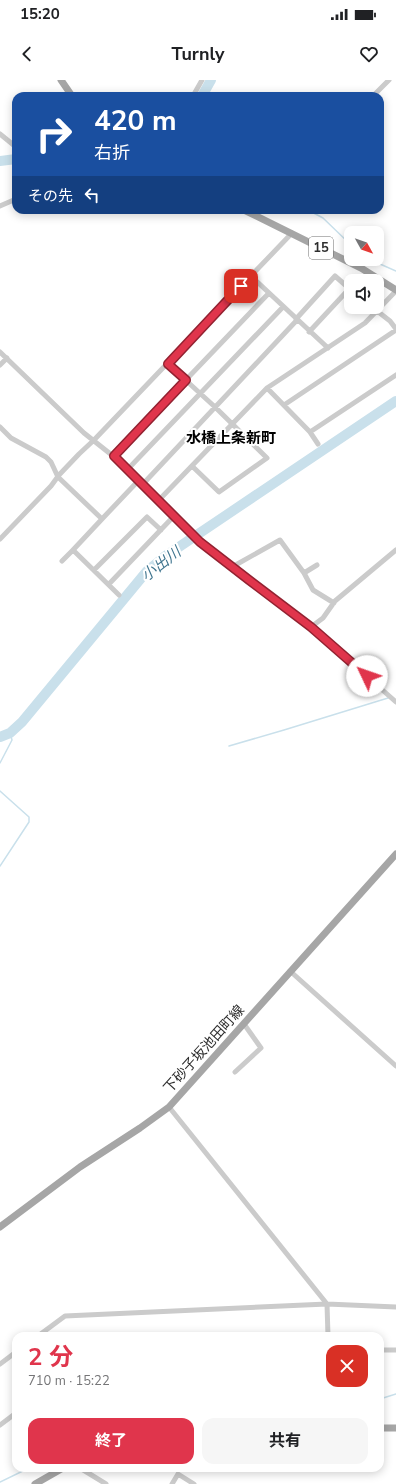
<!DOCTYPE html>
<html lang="ja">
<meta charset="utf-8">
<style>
body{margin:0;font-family:"Nunito Sans","Noto Sans JP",sans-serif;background:#f6f6f6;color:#202124;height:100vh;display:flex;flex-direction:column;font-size:15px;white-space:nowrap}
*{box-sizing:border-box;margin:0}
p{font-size:13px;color:#757577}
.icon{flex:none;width:22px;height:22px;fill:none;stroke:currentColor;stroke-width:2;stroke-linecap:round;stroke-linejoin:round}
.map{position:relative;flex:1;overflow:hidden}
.details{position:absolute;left:12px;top:1252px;width:372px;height:140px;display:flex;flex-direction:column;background:#fff;border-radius:12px;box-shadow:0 2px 10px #0003}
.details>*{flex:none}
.guide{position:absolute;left:12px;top:12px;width:372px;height:122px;border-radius:12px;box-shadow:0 2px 10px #0003;background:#1a4fa0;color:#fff;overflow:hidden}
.needle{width:26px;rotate:130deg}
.tools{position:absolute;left:344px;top:146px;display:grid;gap:8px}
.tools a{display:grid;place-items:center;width:40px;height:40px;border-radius:8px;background:#fff;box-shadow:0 2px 10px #0003;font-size:20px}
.pin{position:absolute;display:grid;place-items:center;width:34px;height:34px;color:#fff;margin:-17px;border-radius:8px;box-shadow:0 2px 6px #0006}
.me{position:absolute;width:44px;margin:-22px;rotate:312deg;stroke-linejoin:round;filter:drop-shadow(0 0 3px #0008)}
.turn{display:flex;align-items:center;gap:14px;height:84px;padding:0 16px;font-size:18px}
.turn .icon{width:52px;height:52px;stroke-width:2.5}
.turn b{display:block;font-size:28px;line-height:34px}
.then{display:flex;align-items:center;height:38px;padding:0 16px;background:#0003;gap:8px;font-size:15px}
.round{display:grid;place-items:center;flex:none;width:42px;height:42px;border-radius:12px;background:#f6f6f6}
.overview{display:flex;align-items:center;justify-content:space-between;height:68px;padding:0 16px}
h1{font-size:24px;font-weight:700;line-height:30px;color:#e0354c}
.primary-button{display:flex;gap:8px;margin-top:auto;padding:8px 16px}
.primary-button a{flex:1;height:46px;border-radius:12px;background:#e0354c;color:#fff;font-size:16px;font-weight:700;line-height:46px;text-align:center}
.primary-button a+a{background:#f6f6f6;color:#202124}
.status{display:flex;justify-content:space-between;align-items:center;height:28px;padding:0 20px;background:#fff;direction:ltr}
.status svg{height:11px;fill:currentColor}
header{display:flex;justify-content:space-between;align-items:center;height:52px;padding:0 16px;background:#fff;font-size:18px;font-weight:700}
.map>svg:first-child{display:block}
</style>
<div class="status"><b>15:20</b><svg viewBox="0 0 49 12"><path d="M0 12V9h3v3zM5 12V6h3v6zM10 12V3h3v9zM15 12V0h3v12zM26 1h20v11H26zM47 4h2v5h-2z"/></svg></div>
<header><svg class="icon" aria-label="back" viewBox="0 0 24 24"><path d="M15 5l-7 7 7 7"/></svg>Turnly<svg class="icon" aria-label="heart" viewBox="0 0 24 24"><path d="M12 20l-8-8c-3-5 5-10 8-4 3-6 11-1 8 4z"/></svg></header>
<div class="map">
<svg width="396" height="1404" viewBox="0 0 396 1404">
<rect width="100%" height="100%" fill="#fff"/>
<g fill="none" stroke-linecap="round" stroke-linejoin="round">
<path stroke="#c9e0eb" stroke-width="1.5" d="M308,130L323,138L351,165
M373,179L380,184L396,191
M229,666L284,650L388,618
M0,683L12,660L10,653
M0,711L29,737V742L0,786
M380,1319L396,1314
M0,1402L29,1388"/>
<path stroke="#c9e0eb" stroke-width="10" d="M202,16L211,0
M0,81L16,79
M0,657L10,653L22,642L147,491L164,477L396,321"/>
<path stroke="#cbcbcb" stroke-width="5" d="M193,16L202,0
M373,16L389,0
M0,54L16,67
M0,126L16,119
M255,135L260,130
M251,196L328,268
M372,227L390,241L396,249
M296,239L335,196L351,210
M309,252L349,209
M0,272L84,353L113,376L143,404L200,462L249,501L311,547L396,622
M168,284L215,327L267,378L219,412L192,386
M0,285L7,278
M267,308L310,352L318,364
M284,325L396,250
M0,347L11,358L46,377L51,382L58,397L102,439L73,470
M310,352L396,295
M113,376L269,213
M128,389L283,227
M143,404L297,240
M159,420L267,308L365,243L396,211
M102,439L139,400
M0,459L51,406L59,395L79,374L94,360L292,153
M62,481L73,470L119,515
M317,485L304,493L313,510L334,523
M232,487L280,460L304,493
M94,490L147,437L161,450
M109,504L174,436
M311,547L323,538L335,521L396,470
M290,891L396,986
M235,992L261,968L244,944
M169,1027L327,1224L328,1256
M38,1256L65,1236L327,1224L396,1227
M380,1270H396
M0,1284L16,1272
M0,1345L16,1333
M80,1388L106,1404
M172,1404L178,1394L194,1404"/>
<path stroke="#a6a6a6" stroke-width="7" d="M61,0L72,16
M244,130L361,188L396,210
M0,1147L80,1087L140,1048L169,1027L396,774
M380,1348H396
M35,1404L63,1388"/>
</g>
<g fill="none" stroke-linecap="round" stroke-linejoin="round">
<g stroke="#922231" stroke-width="10">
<path id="route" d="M241,206L168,284L186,300L114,376L200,462L249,500L311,547L367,596"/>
</g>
<use href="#route" stroke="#e0354c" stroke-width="7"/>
</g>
<g text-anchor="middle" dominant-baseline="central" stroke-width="4" stroke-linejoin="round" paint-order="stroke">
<rect fill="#fff" stroke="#6d6d6d" stroke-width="1" x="309" y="157" width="24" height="22" rx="3"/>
<g font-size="13" font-weight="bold" fill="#2e2e2e">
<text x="321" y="168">15</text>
</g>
<g font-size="14" fill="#2e2e2e" stroke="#fff">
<text transform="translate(204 969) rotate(-48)">下砂子坂池田町線</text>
</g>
<g font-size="15" font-weight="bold" fill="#000" stroke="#fff">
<text x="231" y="358">水橋上条新町</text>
</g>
<g font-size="15" font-style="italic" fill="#3e748e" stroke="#fff">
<text transform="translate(161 484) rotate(-38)">小出川</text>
</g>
</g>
</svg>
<div class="tools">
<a><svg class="needle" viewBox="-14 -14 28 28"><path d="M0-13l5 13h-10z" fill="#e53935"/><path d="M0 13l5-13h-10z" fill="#757577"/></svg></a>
<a><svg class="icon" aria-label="sound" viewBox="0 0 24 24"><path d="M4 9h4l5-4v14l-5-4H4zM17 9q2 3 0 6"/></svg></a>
</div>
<div class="pin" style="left:241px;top:206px;background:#d93025"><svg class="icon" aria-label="arrive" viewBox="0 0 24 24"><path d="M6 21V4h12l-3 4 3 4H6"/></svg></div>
<svg class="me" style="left:367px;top:596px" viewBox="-20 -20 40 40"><circle r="19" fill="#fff"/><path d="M0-13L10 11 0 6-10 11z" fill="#e0354c"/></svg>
<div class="guide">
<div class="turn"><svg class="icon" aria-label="right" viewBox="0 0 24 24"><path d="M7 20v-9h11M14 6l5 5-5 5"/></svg><div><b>420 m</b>右折</div></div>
<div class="then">その先<svg class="icon" aria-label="left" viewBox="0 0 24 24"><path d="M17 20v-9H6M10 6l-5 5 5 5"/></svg></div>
</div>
<section class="details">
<div class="overview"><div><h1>2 分</h1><p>710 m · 15:22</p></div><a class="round" style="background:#d93025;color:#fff"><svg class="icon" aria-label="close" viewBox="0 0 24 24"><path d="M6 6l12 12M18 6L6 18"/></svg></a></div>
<div class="primary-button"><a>終了</a><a>共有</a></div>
</section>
</div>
